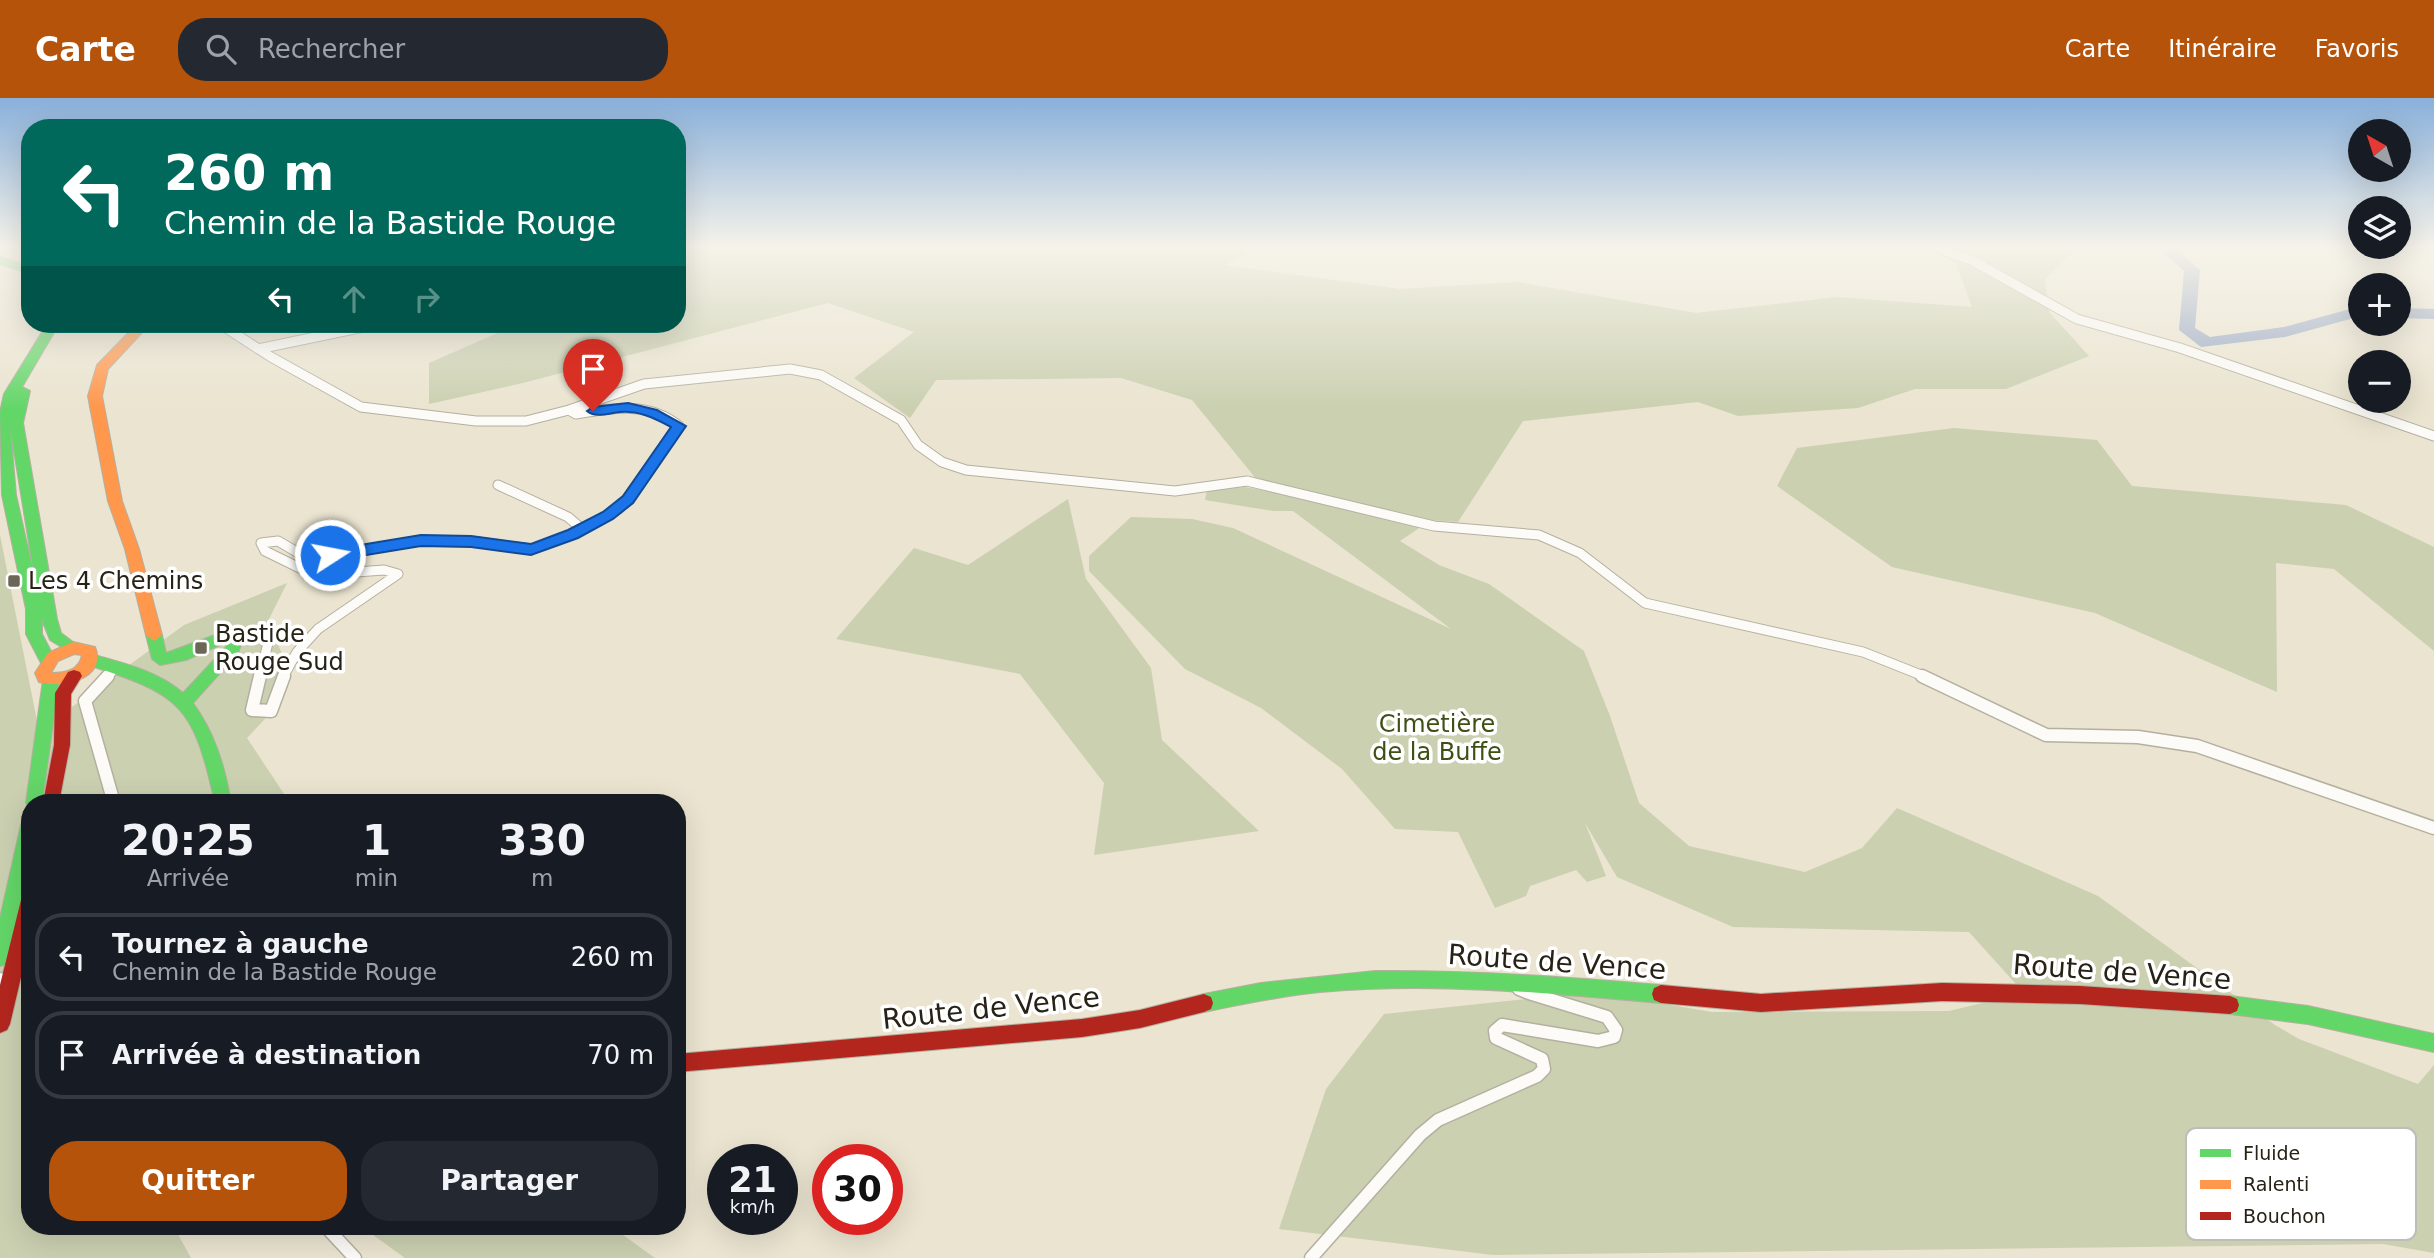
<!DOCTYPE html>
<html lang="fr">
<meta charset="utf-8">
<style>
body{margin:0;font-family:"DejaVu Sans",sans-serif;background:#242831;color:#f1f3f6;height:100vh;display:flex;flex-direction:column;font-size:26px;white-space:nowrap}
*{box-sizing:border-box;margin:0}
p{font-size:23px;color:#9ea1a6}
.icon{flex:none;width:38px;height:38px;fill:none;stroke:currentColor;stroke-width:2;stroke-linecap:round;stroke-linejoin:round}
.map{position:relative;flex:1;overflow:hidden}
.panel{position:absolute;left:21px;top:696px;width:665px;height:441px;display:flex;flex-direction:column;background:#171b24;border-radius:28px;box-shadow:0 7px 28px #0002}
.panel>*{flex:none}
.banner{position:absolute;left:21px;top:21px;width:665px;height:214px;border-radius:28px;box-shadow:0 7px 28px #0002;background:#00695c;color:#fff;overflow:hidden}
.needle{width:46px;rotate:321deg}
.controls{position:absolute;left:2348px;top:21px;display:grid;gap:14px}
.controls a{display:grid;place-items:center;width:63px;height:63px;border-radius:50%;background:#171b24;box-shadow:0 7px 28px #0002;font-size:35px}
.speed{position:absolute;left:707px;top:1046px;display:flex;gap:14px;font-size:35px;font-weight:700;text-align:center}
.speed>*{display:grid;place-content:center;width:91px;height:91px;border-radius:50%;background:#171b24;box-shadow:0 7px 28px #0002;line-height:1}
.speed small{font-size:18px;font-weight:400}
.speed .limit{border:10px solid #d22;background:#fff;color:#111}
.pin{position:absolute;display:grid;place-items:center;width:60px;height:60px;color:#fff;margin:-72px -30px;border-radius:50% 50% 50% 0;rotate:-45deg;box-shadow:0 0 7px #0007}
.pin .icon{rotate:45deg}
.me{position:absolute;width:77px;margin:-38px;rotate:79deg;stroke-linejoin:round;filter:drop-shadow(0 0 5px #0008)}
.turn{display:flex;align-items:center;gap:24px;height:147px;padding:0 28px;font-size:32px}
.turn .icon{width:91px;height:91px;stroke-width:2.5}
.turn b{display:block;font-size:49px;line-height:60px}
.lanes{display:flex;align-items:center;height:66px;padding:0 28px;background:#0003;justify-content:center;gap:35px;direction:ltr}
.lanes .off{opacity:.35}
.eta{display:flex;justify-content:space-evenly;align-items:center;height:119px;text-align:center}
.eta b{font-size:42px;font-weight:800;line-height:49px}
.primary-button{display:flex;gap:14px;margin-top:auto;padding:14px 28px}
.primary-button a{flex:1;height:80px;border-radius:28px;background:#b45309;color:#fff;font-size:28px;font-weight:800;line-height:80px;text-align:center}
.primary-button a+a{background:#242831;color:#f1f3f6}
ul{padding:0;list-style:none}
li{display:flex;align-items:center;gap:21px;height:88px;margin:0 14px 10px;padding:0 14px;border:4px solid #363941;border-radius:28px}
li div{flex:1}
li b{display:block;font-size:26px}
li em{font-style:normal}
header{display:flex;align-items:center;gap:42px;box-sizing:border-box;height:98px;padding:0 35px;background:#b45309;color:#fff}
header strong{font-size:33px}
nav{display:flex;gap:38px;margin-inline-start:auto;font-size:24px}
.search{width:490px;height:63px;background:#242831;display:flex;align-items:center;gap:18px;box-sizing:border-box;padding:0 24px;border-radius:28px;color:#9ea1a6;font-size:26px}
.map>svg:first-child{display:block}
</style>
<header>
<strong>Carte</strong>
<div class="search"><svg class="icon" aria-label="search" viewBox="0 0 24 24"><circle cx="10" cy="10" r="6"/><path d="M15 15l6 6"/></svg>Rechercher</div>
<nav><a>Carte</a><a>Itinéraire</a><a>Favoris</a></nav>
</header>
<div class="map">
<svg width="2434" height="1160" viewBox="0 0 2434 1160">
<rect width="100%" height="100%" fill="#eae4d0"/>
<path fill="#cbd0b1" d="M677,148H1259L1225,167L1399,191L1517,184L1696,215L1836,199L1972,209L1956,166L1922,148H2078L2045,181L2049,214L2089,258L2006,291H1915L1858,310L1738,318L1698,304L1523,323L1458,424L1431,422L1400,443L1439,467L1489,486L1584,553L1610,618L1639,705L1689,748L1805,774L1862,750L1897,710L2098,798L2275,927L2299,941L2418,986L2434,967V1155L2383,1146L1493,1157L1279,1131L1326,991L1384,916L1594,894L1712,914L1949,913L2024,895L1969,834L1733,829L1617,779L1585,725L1606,778L1587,784L1576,772L1530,788L1526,798L1495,810L1458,734L1395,731L1342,671L1261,610L1185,571L1089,473V458L1131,419L1192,421L1233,430L1451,531L1293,413H1273L1205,402L1207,393L1245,389L1266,393L1192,302L1121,280L936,282L910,320L854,280L914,234L828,205L523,285L429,306V265L518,226H677Z
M1954,330L2097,342L2132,388L2346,407L2434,449V553L2334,471L2276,465L2277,594L2095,515L1892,469L1777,388L1797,350Z
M1068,401L1086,481L1151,570L1162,642L1259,733L1094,757L1104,685L1020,576L836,541L914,450L968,467Z
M0,437L39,633L184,527L287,485L268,523L291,577L281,604L247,640L290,705H30V1129H174L191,1160H0Z
M362,1129H612L655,1160H405Z"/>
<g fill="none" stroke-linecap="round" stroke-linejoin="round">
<path fill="#9aaac5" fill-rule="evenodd" d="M2156,148H2173L2200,172L2195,230L2210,239L2284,229L2361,208V218L2285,239L2201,249L2179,232L2184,173Z
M2399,210L2434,211V221L2399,220Z"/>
<g stroke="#b4b0a0" stroke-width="11">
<path id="street-far1" d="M1934,148L1973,163L2077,221L2180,250L2434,338
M2431,148L2434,149
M220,226L271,259L361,309L476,323H526L569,312L576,316C612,310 649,303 679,328L619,411L573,436L532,451L471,443L421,442L330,458L302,457L278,443L261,445L265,453L314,477L384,472L398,476L318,531L297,554L283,579
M258,251L378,226
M569,312L644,286L790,271L821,277L901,322L918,347L942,364L966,372L1175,393L1247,383L1434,428L1539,437L1580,455L1645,505L1863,554L1926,579
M498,387L568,419L582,431
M236,538L242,541L260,533L270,536L260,579
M107,579L116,569"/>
</g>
<g stroke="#b4b0a0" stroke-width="15">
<path id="street" d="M108,578L85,603L114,705
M260,578L252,612L271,613L284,578
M1922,578L2046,637L2138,639L2197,648L2434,730
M0,881V899
M326,1129L355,1160
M1311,1160L1420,1037L1438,1022L1537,978L1544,971L1542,961L1496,940L1495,933L1502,927L1598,943L1614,939L1616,932L1607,919L1529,895L1519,891L1516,885"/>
</g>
<g stroke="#b4b0a0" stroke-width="2">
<path id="fast" d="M0,158L30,169V176L0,166Z
M47,226H59L22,289L30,293L23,325L57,521L61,535L81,550L73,556L50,542L42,522V536L56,563L48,569L42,567L26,536V511L2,397L0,314L4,296ZM10,328L35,482L16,397Z
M154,531L162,537L166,555L226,533L236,532L244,538L238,555L193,605C215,635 225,669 231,705H215C193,606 182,597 85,566L83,562L91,556C123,565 158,573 183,595L226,549L227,544L186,562L160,567L152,561L146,537Z
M51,576L57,578L59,582L42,705H30V711L26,705L43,582L45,578Z
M30,720V767L9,860L7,866L0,868V820L21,727L24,722Z
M1375,873C1471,872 1566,879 1661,887L1668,890L1670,896L1668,902L1661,905C1548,895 1434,884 1320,894C1281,898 1242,906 1204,914L1197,911L1195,905L1197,899L1204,896L1261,885Z
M2230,898L2308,908L2434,936V954L2308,926L2230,916L2223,913L2221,907L2223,901Z"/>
</g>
<g stroke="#b4b0a0" stroke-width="2">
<path id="slow" d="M137,226H150L108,271L102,298L122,403L139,451L162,537L154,543L146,537L125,451L108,403L88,298L97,267Z
M73,544L95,549C108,581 61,591 39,584L35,575L48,555ZM74,556L82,557C79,573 65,575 51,575L58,563Z"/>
</g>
<g stroke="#b4b0a0" stroke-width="2">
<path id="jam" d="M74,572L80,574L82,578L71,596L70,647L59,705H43L54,647L55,595L68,574Z
M30,794V841L10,926L7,932L0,935V887L21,802L24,796Z
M1942,885L2080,888L2230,898L2237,901L2239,907L2237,913L2230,916L2080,906L1942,903L1761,914L1661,905L1654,902L1652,896L1654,890L1661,887L1761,896Z
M1204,896L1211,899L1213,905L1211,911L1204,914L1140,930L1082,939L677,974V956L1082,921L1140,912Z"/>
</g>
<use href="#street-far1" stroke="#fcfbf8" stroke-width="9"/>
<use href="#street" stroke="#fcfbf8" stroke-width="12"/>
<use href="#fast" fill="#63d668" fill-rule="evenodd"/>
<use href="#slow" fill="#ff974d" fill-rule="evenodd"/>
<use href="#jam" fill="#b3261e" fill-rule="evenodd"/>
</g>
<linearGradient id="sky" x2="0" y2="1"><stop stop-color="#89b0da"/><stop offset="0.48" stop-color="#f6f3ea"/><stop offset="1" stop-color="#f6f3ea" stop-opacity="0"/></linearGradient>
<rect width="2434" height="311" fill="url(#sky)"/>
<path fill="#1a73e8" stroke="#114b97" stroke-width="2" d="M628,305L657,312L686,328L633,405L613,421L578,440L531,457L471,449L421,448L330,463L322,457L330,452L421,437L471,438L531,446L568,432L603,414L623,398L671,329C658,322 645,315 629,314C616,312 597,322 587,313L593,309Z"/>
<g fill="#6b6656" stroke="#fff" stroke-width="2.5">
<rect x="7" y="476" width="14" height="14" rx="3.5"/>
<rect x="194" y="543" width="14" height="14" rx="3.5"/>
</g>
<g text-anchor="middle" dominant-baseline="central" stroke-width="7" stroke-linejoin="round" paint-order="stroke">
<g font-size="24" fill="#262215" stroke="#fff" text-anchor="start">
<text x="28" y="483">Les 4 Chemins</text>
<text x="215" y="536">Bastide<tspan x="215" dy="28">Rouge Sud</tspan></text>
</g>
<g font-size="24" fill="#3f5015" stroke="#fff">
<text x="1437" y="626">Cimetière<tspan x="1437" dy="28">de la Buffe</tspan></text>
</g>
<g font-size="28" fill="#262215" stroke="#fff">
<text transform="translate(1557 864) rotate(4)">Route de Vence</text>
<text transform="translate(2122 874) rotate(4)">Route de Vence</text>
<text transform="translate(991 910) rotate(-6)">Route de Vence</text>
</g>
</g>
<rect x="2186" y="1030" width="230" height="112" rx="10" fill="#fff" stroke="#bebdb9" stroke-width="2"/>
<rect x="2200" y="1051" width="31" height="8" fill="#63d668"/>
<rect x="2200" y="1082" width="31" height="9" fill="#ff974d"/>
<rect x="2200" y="1114" width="31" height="8" fill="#b3261e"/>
<g font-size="19" fill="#262215">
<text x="2243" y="1062">Fluide</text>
<text x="2243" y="1093">Ralenti</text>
<text x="2243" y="1125">Bouchon</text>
</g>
</svg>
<div class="controls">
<a><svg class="needle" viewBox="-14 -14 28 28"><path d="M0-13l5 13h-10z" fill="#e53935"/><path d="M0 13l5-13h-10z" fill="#9ea1a6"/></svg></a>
<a><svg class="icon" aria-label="layers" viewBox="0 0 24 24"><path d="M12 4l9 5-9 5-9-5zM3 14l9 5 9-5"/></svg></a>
<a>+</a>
<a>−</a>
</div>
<div class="speed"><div>21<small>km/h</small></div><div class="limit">30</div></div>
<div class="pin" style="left:593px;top:313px;background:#d93025"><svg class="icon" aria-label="arrive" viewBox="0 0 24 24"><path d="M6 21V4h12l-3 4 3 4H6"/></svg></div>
<svg class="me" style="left:330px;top:457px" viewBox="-20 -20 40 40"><circle r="17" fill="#1a73e8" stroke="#fff" stroke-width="3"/><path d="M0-11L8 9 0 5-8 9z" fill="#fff"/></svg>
<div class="banner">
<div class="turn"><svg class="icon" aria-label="left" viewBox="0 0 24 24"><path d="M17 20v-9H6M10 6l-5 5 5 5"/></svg><div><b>260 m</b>Chemin de la Bastide Rouge</div></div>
<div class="lanes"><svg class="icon" aria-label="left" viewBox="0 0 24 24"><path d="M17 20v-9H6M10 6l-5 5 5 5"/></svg><svg class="icon off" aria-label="ahead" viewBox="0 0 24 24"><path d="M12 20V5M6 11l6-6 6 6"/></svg><svg class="icon off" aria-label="right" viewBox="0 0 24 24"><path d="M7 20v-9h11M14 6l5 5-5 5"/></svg></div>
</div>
<section class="panel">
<div class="eta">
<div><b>20:25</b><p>Arrivée</p></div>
<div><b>1</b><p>min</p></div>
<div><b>330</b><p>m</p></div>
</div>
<ul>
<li><svg class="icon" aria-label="left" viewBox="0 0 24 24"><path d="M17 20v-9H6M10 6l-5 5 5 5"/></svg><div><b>Tournez à gauche</b><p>Chemin de la Bastide Rouge</p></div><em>260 m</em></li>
<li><svg class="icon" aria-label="arrive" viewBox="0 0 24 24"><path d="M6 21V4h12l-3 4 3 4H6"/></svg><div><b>Arrivée à destination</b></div><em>70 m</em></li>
</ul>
<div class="primary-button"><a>Quitter</a><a>Partager</a></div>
</section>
</div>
